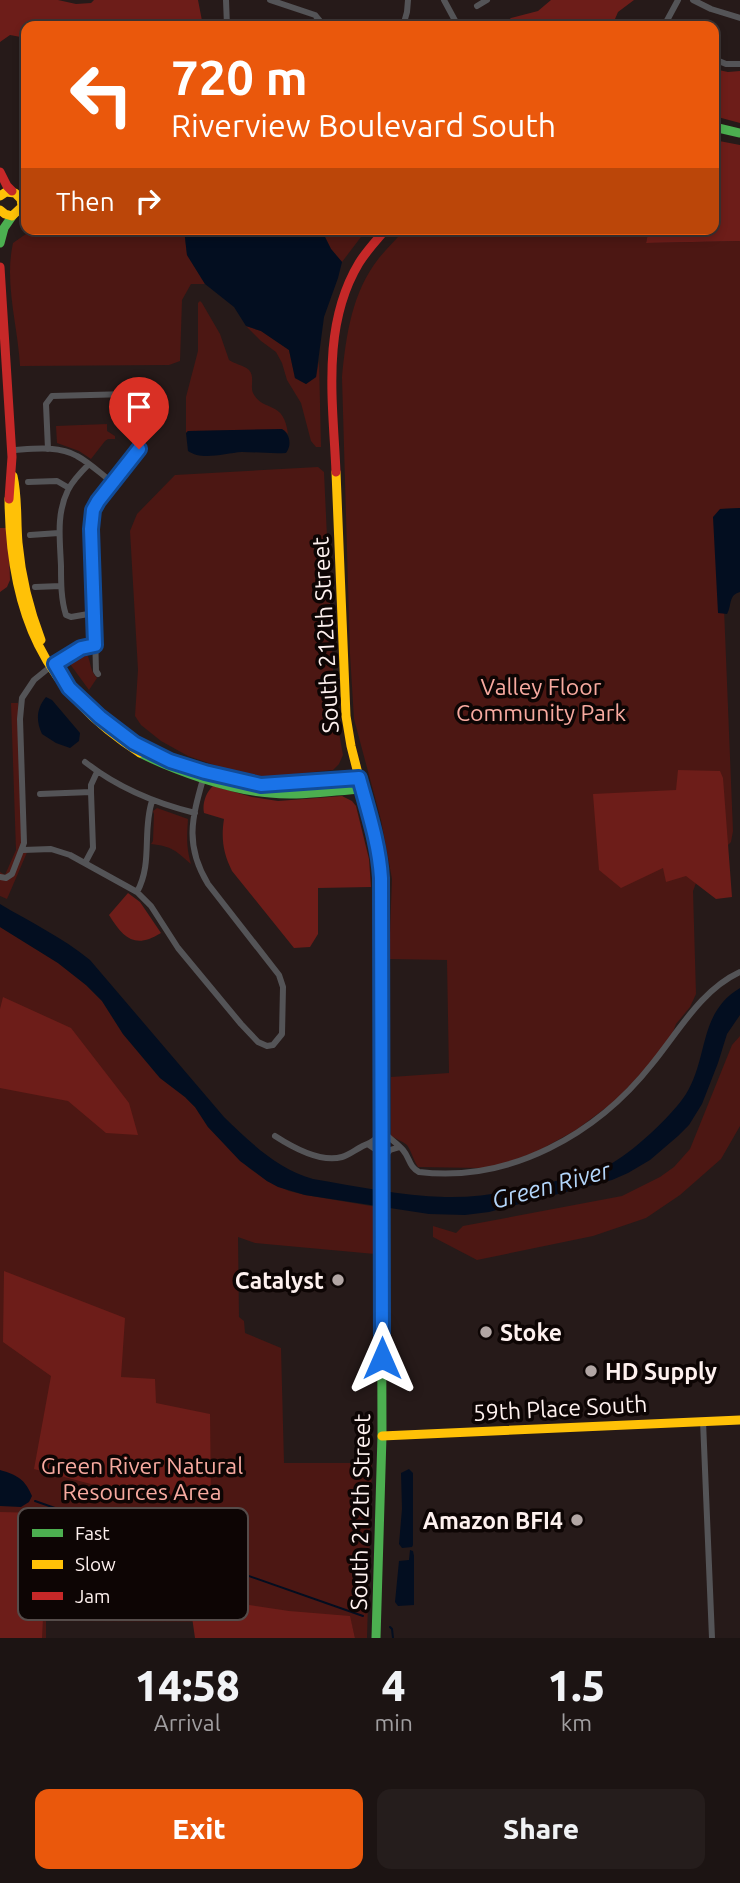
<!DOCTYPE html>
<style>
body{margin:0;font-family:Ubuntu,sans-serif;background:#251d1c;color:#f1f3f6;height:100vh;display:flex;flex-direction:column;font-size:26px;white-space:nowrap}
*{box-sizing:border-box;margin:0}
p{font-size:23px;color:#a09ea0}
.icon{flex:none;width:38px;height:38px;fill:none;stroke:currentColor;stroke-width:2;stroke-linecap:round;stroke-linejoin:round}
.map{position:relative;height:1638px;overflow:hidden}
.drawer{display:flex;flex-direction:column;background:#1c1413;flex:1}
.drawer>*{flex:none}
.guide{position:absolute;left:21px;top:21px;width:698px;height:214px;border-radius:14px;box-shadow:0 4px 10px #0003,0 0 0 2px #3a3333;background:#ea580c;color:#fff;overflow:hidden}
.pin{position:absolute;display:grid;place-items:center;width:60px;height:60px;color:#fff;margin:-72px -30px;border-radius:50% 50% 50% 0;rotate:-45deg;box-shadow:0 0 7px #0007}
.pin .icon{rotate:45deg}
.me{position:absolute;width:77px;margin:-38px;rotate:0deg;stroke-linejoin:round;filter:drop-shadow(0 0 5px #0008)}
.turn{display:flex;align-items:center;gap:24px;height:147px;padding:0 35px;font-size:32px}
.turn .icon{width:91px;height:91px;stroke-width:2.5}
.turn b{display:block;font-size:49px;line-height:60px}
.then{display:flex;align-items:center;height:66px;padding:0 35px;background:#0003;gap:14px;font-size:26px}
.eta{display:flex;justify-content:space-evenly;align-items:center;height:119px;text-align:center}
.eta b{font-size:42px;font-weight:800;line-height:49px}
.button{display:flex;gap:14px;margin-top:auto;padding:14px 35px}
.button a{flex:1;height:80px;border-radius:14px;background:#ea580c;color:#fff;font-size:28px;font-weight:800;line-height:80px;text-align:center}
.button a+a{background:#251d1c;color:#f1f3f6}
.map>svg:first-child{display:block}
</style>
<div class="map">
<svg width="740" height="1638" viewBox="0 0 740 1638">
<rect width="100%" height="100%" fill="#261a19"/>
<path fill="#4c1713" d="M33,229H184L187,255L205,284H191L182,300L180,361L169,365L20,366C18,326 4,283 13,243Z
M321,229H367L342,262L331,249Z
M405,229H649L646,243L740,241V508L720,509L733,831L731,842L699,875L693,891L696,994L690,1007L676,1024L671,1037L651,1063L615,1101L576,1130L538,1151L498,1166L481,1168L418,1167C413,1160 412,1152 407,1145C402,1141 396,1139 391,1136V1077L449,1073L447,960L389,959L392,879L381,820L354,719L350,654L342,377C346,335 352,292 379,258C387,248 397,239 405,229Z
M200,301L202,303L220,334L229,360C234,364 244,365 249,370C255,377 250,386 253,393C263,413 284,399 288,434L284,430L188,431L186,433V397L198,351V303Z
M246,326L261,331L289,350L295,378L306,384L316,377L319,361L321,447H316L311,441L301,403L287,380L282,363L276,352L261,341Z
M107,424V431L115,436V439H108L105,441L91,459L79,451L57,443L56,426Z
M318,467L324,472L335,710L343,755L339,764L333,770L266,777L220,767L188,756L161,741L141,725L135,716L138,670L130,531L137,514L175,475Z
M87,654C91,662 90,671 97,678L89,690L70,664Z
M11,703H18L24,850H28L7,899L0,896V872L5,875L16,850Z
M157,808L188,819C187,837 186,846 191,864C176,851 172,846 151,844L153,841L154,814L153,811Z
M0,927L58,963L86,985L102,1001L123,1034L160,1078L185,1097L195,1107L208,1127L249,1168L267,1181L289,1191L305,1195L377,1207L375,1254L255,1243L238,1237L239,1317L244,1321L245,1333L281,1348L284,1463H372L367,1638H355L351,1622L46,1621V1638H0Z
M740,1036V1126L721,1159L680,1195L646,1218L593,1236L477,1260L433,1237V1226L456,1233L463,1226L622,1196L660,1177L674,1167L690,1149L732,1045Z"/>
<path fill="#6d1d19" d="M0,0H58L76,4L91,3L94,0H198L203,26H26V38L10,35L0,42Z
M551,0H634L618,12L612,26H500L511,18L538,11Z
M714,69L728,72L740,71V123L714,116Z
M714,140L740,145V241L646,243L649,229H714Z
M0,528H8L10,580L7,587L0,592Z
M678,770L720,771L723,778L732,897L716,899L686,876L666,882L663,868L621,888L599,870L593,794L676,790Z
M213,786L252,797L278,801L342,796L352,801L356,806L369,859L371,887L318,888V934L310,947L294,948L232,871C223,853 221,838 224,819L204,813C202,804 206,792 213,786Z
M128,893L140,902L161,933C135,949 124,939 109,915Z
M3,997L71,1028L129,1103L138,1135L106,1133L68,1101L0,1088V1009Z
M4,1271L125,1318L121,1377L155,1379L156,1403L210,1414L211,1500L106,1488L34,1469L51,1376L3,1342Z
M0,1512L40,1513L51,1532L52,1572L126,1574L145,1551L179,1561L188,1596L289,1611L350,1616L355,1638H195L192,1617L43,1618L42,1638H0Z"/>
<path fill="#030e20" d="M184,229H321L331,249L342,262L338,278L324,317L316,377L306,384L295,378L289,350L261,331L246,326L234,307L205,284L187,255Z
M282,429C290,434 292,445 286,453C271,454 257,452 242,452C225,453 202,461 188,451L186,433L188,431Z
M740,508V592C728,595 732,606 727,614L718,613L713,517L720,509Z
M46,697L52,700L80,733L79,741L70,748L56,743L42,734C36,721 36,709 46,697Z
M0,904C30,922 62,937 90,960L224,1117C251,1143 276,1168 313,1179C356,1186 401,1196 445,1197C479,1198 513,1191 546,1183C566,1179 588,1175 607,1166C631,1154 672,1116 686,1094C709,1057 698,1013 740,988V1015L727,1034L718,1063L702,1104L689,1125L678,1136L650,1160L628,1173L612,1180L489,1212L465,1215L429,1214L305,1195L278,1187L267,1181L240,1161L208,1127L195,1107L185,1097L160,1078L123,1034L102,1001L86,985L58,963L0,927Z
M409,1469L413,1473V1545L412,1547L402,1548L399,1544L402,1509L401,1473Z
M0,1470C17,1475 25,1479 32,1496L29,1502L21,1507L0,1506Z
M410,1550L413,1551L414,1556V1605L398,1606L395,1602L399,1561L409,1560Z"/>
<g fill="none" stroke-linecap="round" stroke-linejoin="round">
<path stroke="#030e20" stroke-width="2" d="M35,1501L363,1616
M390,1627L392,1629L393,1638"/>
<path stroke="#545457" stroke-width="6" d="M226,0L227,26
M270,0L315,15L324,26
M444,0L458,26
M693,0L711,9L740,18
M477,6L487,0
M631,25L636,26
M403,26L407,12L408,0
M664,26L678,0
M714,59L726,64H740
M48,449L46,404L52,396L129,394L134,395L139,400L140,444L139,449L98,501L93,510L92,518L96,671L98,674
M11,450C32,449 58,445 77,456C90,463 101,474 113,483
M89,464C81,472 73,480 68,490C56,514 60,540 61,566C61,582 61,600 66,615L71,617L94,613
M28,482L57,481L69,488
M30,535L59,533
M35,587L61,586
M85,762C118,788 154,803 195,813
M40,794L91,792
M23,850L51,849L70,855L137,892L151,906L178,948L241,1024L258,1042L267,1046L273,1045L282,1034L283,987L279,975L208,884C183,843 193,815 205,772
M85,863L93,848L91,792V785L97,772
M0,877L6,878L12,874L24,843L20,719L22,698L34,680L50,667L81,648L95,645
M137,892C153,863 142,831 152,801
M275,1136C292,1147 321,1163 342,1157C349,1155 355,1150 361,1147C371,1142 376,1141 382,1130C388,1138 397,1143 403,1150C410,1158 409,1167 419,1172C510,1183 597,1134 652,1064C679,1031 701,990 740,972
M369,1145L378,1151L382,1160L390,1150L400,1147
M703,1421L712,1638"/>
<path stroke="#4caf50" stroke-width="9" d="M714,127L740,133
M0,243L4,228L13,215
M140,753C176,771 230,790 270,793C300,796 331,791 362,789
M376,1638L382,1436L381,1086"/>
<path stroke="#ffc107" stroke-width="9" d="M0,196L6,192L15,193L21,199L22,206
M0,210L5,214L12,216L26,203
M336,472L346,716L351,746L367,809
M13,476C18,498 16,520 18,543C21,576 29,609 41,640
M9,499C10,612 43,691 140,753
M242,782L274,785L359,778
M382,1436L740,1420"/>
<path stroke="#c62828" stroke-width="9" d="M0,172L7,186L12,191
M0,267L12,457L9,499
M336,472C333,402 321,326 359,263C367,250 377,240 386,229
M367,809L376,846L381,879V1086"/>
</g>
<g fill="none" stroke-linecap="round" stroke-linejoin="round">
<g stroke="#114b97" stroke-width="18">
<path id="route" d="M139,449L98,501L93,510L91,529L95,645L81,648L55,664L69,688L100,717L134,743L170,761L205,772L261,785L359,778C368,811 379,844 381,878L382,1358"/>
</g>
<use href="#route" stroke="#1a73e8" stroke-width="12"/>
</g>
<g fill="#b2a6a4" stroke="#0d0504" stroke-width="2.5">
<circle cx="338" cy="1280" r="7"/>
<circle cx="486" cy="1332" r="7"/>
<circle cx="591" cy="1371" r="7"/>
<circle cx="577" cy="1520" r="7"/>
</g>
<g text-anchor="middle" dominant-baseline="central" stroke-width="7" stroke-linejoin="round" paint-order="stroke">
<g font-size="23" fill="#fef1ef" stroke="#0d0504">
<text transform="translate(325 635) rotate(-93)">South 212th Street</text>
<text transform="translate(560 1408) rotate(-3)">59th Place South</text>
<text transform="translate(360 1512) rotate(-89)">South 212th Street</text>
</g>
<g font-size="23" fill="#f8aaa0" stroke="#0d0504">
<text x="541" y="686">Valley Floor<tspan x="541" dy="26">Community Park</tspan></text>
<text x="142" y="1465">Green River Natural<tspan x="142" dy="26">Resources Area</tspan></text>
</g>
<g font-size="23" font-weight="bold" fill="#fef1ef" stroke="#0d0504" text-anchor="end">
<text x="324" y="1280">Catalyst</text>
<text x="500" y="1332" text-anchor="start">Stoke</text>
<text x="605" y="1371" text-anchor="start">HD Supply</text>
<text x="563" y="1520">Amazon BFI4</text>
</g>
<g font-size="24" font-style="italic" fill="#b3d5f9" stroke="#0d0504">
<text transform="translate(551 1185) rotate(-15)">Green River</text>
</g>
</g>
<rect x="18" y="1508" width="230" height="112" rx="10" fill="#0d0504" stroke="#554c4a" stroke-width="2"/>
<rect x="32" y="1529" width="31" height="8" fill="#4caf50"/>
<rect x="32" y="1560" width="31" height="9" fill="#ffc107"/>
<rect x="32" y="1592" width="31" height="8" fill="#c62828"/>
<g font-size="19" fill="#fef1ef">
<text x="75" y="1540">Fast</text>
<text x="75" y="1571">Slow</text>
<text x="75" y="1603">Jam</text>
</g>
</svg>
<div class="pin" style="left:139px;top:449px;background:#d93025"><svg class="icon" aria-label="arrive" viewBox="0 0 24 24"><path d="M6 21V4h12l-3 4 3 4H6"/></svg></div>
<svg class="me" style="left:382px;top:1358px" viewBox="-20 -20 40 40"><path d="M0-17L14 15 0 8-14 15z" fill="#1a73e8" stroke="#fff" stroke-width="4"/></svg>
<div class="guide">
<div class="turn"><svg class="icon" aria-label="left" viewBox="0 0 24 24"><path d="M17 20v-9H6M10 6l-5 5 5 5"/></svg><div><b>720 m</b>Riverview Boulevard South</div></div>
<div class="then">Then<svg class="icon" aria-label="right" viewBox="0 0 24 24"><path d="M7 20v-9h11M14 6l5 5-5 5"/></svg></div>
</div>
</div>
<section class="drawer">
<div class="eta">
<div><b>14:58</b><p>Arrival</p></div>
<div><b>4</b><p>min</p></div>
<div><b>1.5</b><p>km</p></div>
</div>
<div class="button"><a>Exit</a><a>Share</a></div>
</section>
